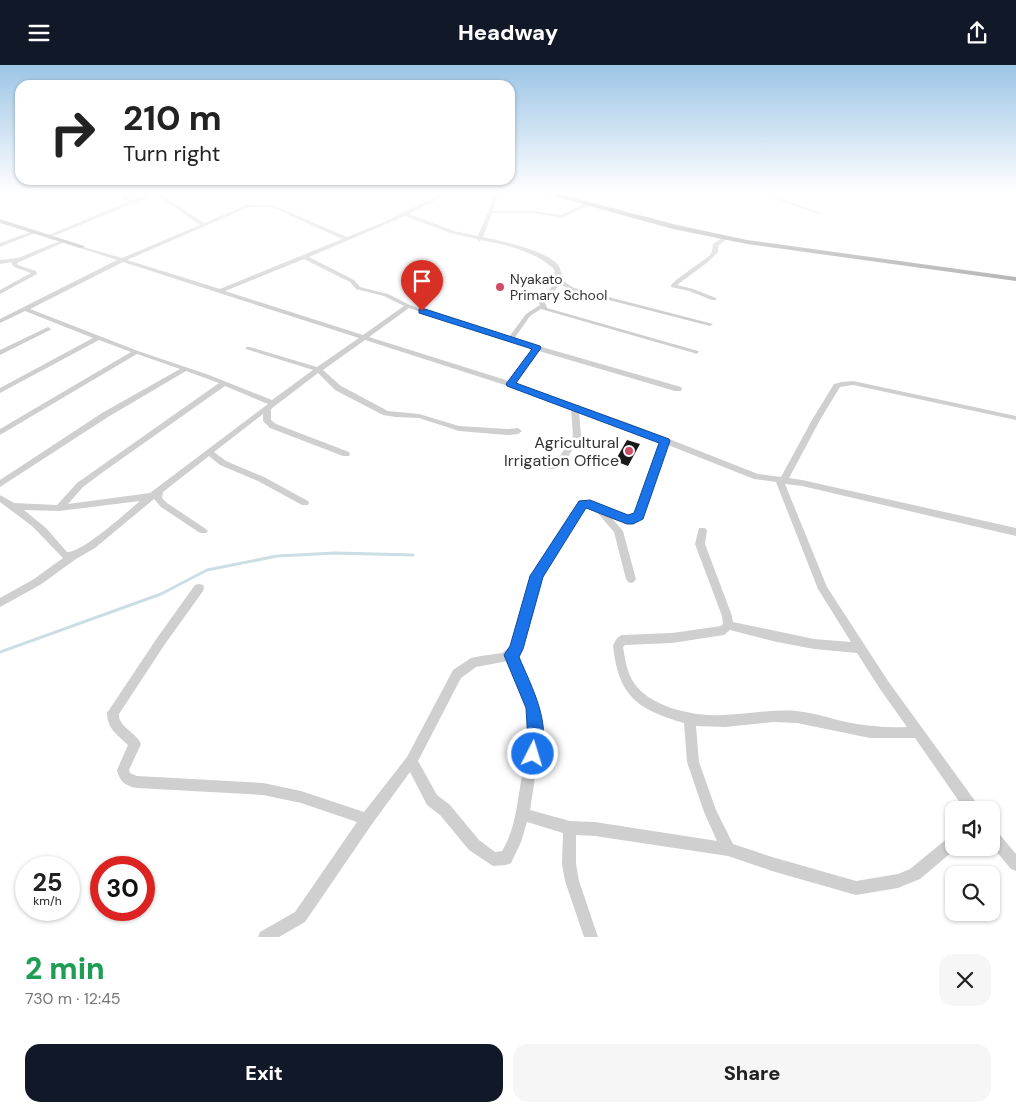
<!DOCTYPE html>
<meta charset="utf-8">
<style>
body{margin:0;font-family:"DM Sans",sans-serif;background:#f6f6f6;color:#222;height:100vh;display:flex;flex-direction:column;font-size:19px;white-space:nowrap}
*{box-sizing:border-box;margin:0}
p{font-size:16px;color:#767676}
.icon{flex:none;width:28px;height:28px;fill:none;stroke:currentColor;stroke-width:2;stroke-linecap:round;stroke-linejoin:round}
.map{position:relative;height:872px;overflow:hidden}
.sheet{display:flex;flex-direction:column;background:#fff;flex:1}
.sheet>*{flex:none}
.top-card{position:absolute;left:15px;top:15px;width:500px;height:105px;border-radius:15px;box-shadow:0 1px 4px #0004;background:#fff;color:#222;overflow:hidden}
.tools{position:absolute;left:945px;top:736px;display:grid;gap:10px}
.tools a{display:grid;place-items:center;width:55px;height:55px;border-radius:10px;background:#fff;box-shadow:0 1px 4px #0004;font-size:25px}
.speed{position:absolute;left:15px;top:791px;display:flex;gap:10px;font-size:25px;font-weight:700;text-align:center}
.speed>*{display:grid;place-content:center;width:65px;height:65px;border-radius:50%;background:#fff;box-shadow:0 1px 4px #0004;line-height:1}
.speed small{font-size:12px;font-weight:400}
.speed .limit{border:8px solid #d22;background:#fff;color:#111}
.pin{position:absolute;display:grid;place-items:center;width:42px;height:42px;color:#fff;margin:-51px -21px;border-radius:50% 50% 50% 0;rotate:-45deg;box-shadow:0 0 5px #0007}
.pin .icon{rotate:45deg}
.me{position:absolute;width:55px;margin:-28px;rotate:5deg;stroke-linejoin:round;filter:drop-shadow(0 0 4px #0008)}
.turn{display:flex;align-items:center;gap:18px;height:105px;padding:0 25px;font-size:22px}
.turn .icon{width:65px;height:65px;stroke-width:2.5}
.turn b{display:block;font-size:35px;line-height:42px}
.round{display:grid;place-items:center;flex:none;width:52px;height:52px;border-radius:15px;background:#f6f6f6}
.overview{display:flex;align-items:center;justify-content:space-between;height:85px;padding:0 25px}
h1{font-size:30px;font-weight:800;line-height:38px;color:#1e9e55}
.primary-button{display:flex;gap:10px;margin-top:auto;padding:10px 25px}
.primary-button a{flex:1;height:58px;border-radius:15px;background:#111827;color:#fff;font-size:20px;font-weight:800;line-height:58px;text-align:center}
.primary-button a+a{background:#f6f6f6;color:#222}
header{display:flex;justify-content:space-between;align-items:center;height:65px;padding:0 25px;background:#111827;color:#fff;font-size:22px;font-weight:800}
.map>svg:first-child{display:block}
</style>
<header><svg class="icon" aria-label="menu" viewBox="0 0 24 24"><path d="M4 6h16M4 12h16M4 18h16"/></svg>Headway<svg class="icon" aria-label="share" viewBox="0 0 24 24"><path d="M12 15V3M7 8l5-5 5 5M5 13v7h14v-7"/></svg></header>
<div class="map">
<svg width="1016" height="872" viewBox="0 0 1016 872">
<rect width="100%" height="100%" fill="#fff"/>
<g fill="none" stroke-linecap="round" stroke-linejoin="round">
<path stroke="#cadee4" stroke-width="3" d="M0,587L161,529L207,505L277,491L335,488L413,490"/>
</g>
<path fill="#191919" d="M627,375L640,379L628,401L615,396Z"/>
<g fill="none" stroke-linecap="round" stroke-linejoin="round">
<path fill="#cfcfcf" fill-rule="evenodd" d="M119,127H124L129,134L133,135L145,130L144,127L161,129L204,158L246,140H273L347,172L384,157L445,127H451L409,149L454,166L478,171L492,136L498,127H502L496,136L493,146H534L561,150L585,138H589V140L562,153L534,148H492L483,172C500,176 552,186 560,203C561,206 561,212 562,215L574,223L713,259L710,261L570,225L560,219L545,238L547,243L698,286L699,287L696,289L694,288L541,244L530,251L514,274L681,322L682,324L681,326H675L539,286L515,318L631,359L758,409L781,412L812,355L834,319L842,317L853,316L1016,351V355L853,320L840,322L820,355L789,413L802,415L1016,463V471L802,421L785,419L827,522L888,616L978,740L979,745H965L915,673H870L797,658L773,657L725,662L696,661L699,697L716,745L733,779L772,792L856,816L898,809L910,804L949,772L954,770V782H958L920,814L898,823L856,830L772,806L728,791L595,771L576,770V799L579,816L598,872H584L565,816L562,799L563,768L527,757L521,777L511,798L506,800L493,801L469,785L440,750L427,740L410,707L372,759L305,857L279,872H258L260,867L295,847L357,757L301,738L263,730L137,723C125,721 120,717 117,705L128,680C118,670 107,664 107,648L157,573L195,520L199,519L203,520L204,523L203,526L165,579L119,649C118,662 136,667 141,679L129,705L130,708L137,711L263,718L301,726L364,747L407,692L453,605L471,593L481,591L502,588L511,581L526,528L536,502L577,439L583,436H589L628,451H632L635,449L661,377L579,346L581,371L564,398L554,404H548L547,402L558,394L573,371L571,343L508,321L365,275L323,305L341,321L388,346L419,349L459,361L507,364L518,363L522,366L518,369L507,370L459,366L419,353L396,352L383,350L335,325L318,308L271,344V355L276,359L349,387L350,389L349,391H343L270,363L263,356V349L214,387L226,396L264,412L308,436L309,438L308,440H302L258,416L220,400L209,391L163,427L162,433L167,438L206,464L208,466L206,468H200L161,442L154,434L95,483L76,494L40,520L0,542V533L34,514L63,493L32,461L0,437V430L14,438L57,440L77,418L219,318L186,306L108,352L0,422V415L102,348L180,304L137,289L0,370V364L131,287L99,275L0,328V323L93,273L25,246L0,258V254L117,195L80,183V181L122,193L200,160L158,131L150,130L149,132L51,172L46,171L128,137L125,136ZM249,142H272L342,174L220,224L127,195ZM405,151L450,168L477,174L479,177L481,175C508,180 534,186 554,204L556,216L539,238L540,240L526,249L509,272L440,251L410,240L388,229L360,222L354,215L309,192ZM304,194L350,217L356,224L384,231L404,241L363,270L225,226ZM123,197L359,273L317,302L250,282H246V284L313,305L272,335L209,310L138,286L30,244ZM409,243L533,284L509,316L369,272ZM225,321L268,339L150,428L68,439L83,422L103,407ZM668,380L754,414L776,417L818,524L851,577L814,574L733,557L732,551L705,479L707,465L705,463H699L695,479L722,551L723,559L721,561L672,568L622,570C617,572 615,576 613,581C619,632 637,644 684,658L687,697L704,747L717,776L595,757L570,756L530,745L541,674V654L535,630L517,591L521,584L536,528L545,503L583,443L588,442L595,445L614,467L626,514L628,517L631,518L634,517L636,514L623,466L610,451L633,458L642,453ZM140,436C127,447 82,488 67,487L46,463L24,445L59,446ZM730,565L777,577L814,584L857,588L880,624L907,662C886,663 866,661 846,657C830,653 814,648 797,646C773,644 749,649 724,650C696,652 651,643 634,618C627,608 625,594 623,582L625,580L672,578L724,570ZM508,596C517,615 527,633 529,654C531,675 525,695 521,716C517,740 515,765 502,786L495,787L479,775L450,740L437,730L418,696L461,613L476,602Z
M568,127H575L562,133L558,132Z
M654,127H661L667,131L663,132Z
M755,127H762L822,148L818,149Z
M33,166L38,167L0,182V178Z
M723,172L728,173L718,181V187L708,197L677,220L693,224L716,233V235H712L689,226L671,222V220L676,215L709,191L712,187L713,179Z
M62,175L67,176L17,198L18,200L36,206L37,209L0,229V225L31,208L14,202L11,197L0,199V195L18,193Z
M48,262L51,264L50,265L0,290V285Z
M991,763L996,765L1016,789V806L1011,804L991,780Z"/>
<path fill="#aaa" fill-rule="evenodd" d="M0,154L84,181L85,182L80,183L0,158Z"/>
<path fill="#999" fill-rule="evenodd" d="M539,127H551L677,160L747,175L1016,212V216L747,179L673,164Z"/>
</g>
<linearGradient id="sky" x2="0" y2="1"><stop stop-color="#9cc5e6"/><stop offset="0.51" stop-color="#fff"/><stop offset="1" stop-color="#fff" stop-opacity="0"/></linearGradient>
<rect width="1016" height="249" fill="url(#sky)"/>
<path fill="#1a73e8" stroke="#114b97" d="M419,244H425L540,281L541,283L516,318L669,374L670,376L643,454L633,459H627L586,443L543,512L523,584L519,592C532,623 553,660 539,695L533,697L528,695L525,689L528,676L526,643L504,590L510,581L530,511L579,436L590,435L628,450L634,448L659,378L507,321L506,319L532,284L419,248Z"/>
<g fill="#d24c66" stroke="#fff" stroke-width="2">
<circle cx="500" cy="222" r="5"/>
<circle cx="629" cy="386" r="5"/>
</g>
<g text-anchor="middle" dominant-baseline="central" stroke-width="5" stroke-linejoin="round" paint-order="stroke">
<g font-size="14" fill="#323232" stroke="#fff" text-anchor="start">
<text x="510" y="214">Nyakato<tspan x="510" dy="16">Primary School</tspan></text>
</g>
<g font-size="16" fill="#323232" stroke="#fff" text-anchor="end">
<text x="619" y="377">Agricultural<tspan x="619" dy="18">Irrigation Office</tspan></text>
</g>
</g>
</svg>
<div class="tools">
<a><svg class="icon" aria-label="sound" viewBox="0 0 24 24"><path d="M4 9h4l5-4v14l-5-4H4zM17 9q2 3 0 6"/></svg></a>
<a><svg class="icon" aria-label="search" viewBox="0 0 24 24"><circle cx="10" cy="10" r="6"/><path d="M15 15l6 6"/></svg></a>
</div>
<div class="speed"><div>25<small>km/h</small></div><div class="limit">30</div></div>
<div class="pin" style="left:422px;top:246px;background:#d93025"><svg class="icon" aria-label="arrive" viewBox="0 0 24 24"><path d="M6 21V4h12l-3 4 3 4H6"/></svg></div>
<svg class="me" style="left:533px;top:689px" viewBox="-20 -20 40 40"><circle r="17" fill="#1a73e8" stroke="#fff" stroke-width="3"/><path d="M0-11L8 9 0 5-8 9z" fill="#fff"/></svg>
<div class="top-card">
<div class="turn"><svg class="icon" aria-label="right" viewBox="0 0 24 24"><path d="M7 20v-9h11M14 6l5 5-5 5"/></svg><div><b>210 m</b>Turn right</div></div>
</div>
</div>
<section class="sheet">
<div class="overview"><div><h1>2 min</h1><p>730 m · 12:45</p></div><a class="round"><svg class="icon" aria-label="close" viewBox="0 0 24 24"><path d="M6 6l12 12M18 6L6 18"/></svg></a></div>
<div class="primary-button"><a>Exit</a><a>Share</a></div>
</section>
